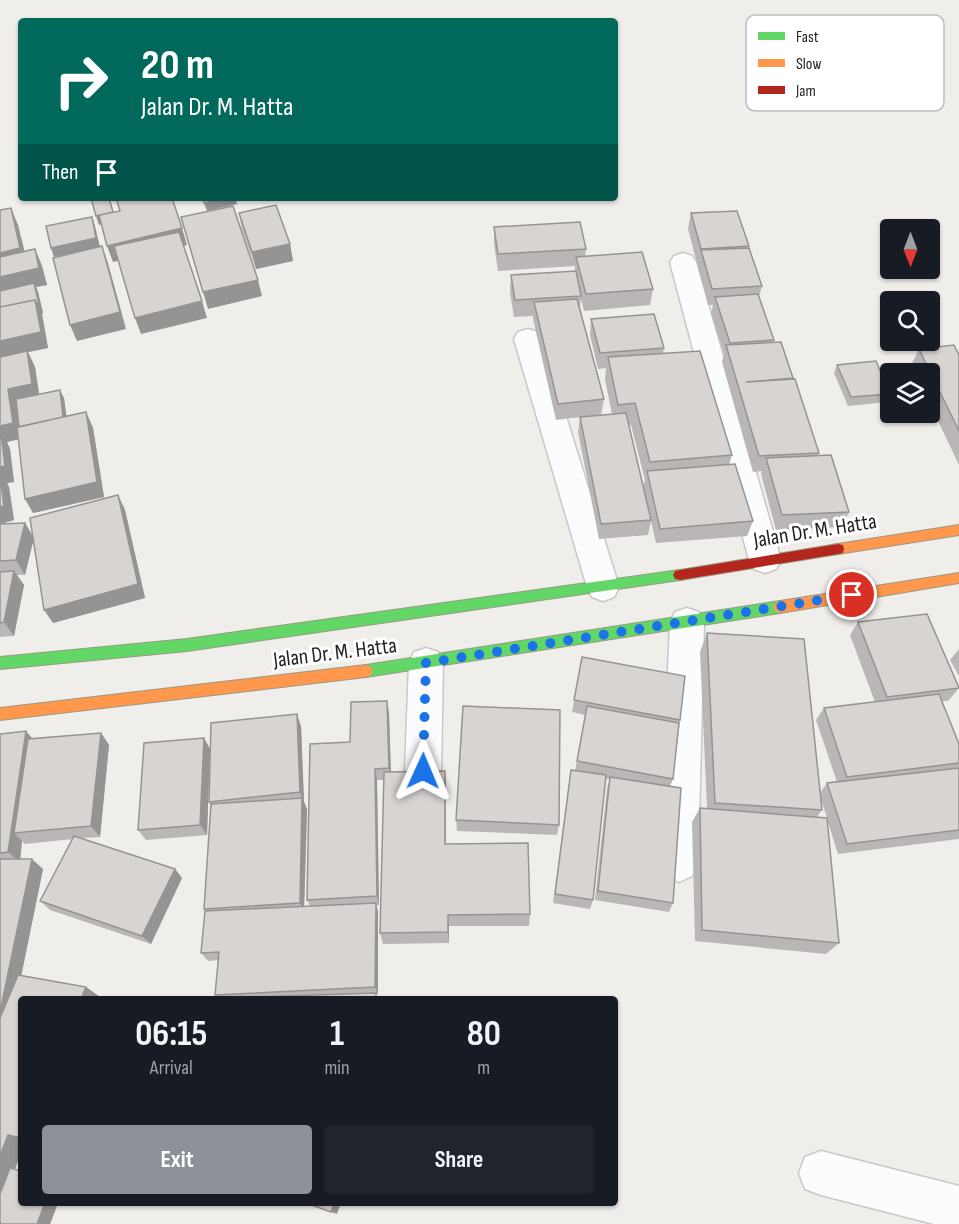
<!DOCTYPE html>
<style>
body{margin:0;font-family:"Sofia Sans Condensed",sans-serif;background:#20242c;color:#f1f3f6;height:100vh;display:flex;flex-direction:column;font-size:22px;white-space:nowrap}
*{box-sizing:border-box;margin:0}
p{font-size:20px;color:#9ea1a6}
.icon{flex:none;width:33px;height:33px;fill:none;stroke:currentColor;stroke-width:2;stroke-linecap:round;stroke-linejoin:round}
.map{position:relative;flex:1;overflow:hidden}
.drawer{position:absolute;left:18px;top:996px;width:600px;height:210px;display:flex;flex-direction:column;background:#171b24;border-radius:6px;box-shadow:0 2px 4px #0004}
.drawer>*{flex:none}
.guide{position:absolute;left:18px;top:18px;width:600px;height:183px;border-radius:6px;box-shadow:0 2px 4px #0004;background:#00695c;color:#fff;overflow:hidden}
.needle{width:39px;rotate:180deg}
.fabs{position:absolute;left:880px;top:219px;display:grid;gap:12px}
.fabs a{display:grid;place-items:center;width:60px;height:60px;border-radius:6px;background:#171b24;box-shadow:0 2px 4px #0004;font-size:30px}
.pin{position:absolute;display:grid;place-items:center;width:51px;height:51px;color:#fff;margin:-26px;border:3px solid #fff;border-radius:50%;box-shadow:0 2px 6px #0007}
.me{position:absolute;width:66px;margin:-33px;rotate:1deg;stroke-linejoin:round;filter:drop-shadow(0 0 4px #0008)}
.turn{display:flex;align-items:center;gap:21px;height:126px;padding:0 24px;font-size:27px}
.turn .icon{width:78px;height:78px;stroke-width:2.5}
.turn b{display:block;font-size:42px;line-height:51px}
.then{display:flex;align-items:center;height:57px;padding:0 24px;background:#0003;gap:12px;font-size:22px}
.eta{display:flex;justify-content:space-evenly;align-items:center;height:102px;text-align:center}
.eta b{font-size:36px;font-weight:700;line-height:42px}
.primary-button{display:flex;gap:12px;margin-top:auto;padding:12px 24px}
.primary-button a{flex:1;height:69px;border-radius:6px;background:#8c9099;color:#fff;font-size:24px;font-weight:700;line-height:69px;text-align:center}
.primary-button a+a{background:#20242c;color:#f1f3f6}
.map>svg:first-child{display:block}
</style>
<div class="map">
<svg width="959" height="1224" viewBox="0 0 959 1224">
<rect width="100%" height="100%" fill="#f0eeeb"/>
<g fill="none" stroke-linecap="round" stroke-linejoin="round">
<g stroke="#c9c8c7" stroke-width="3">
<path id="street" d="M683,253L692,256L696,262L781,560L776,569L765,573L754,569L749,560L670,262L674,256Z
M528,329L538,332L542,339L619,587L614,597L603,601L592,597L587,587L514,339L518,332Z
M687,608L699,612L704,622L698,863L692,876L679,882L666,876L660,863L670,622L675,612Z
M426,648L438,652L443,663L441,771L436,783L423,788L410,783L405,771L409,663L414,652Z
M821,1151L959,1186V1224H934L821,1195L805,1189L799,1173L805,1157Z"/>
</g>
<g stroke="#999a82" stroke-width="2">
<path id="fast" d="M680,570L685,571L687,575L685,579L680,580L187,651L0,669V657L187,639Z
M780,601L785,603L787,607L785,611L780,613L366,677L361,675L359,671L361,667L366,665Z"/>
</g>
<g stroke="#999a82" stroke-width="2">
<path id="slow" d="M959,525V535L838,554L833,553L832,549L833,545L838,544Z
M959,573V583L780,613L775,611L773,607L775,603L780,601Z
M366,665L371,667L373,671L371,675L366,677L0,720V708Z"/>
</g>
<g stroke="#999a82" stroke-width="2">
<path id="jam" d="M838,544L843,545L844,549L843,553L838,554L680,580L675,579L673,575L675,571L680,570Z"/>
</g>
<use href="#street" fill="#fdfcfc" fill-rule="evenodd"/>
<use href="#fast" fill="#63d668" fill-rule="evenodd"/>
<use href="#slow" fill="#ff974d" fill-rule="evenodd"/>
<use href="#jam" fill="#b3261e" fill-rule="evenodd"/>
</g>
<path fill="#b9b6b5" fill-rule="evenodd" d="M201,198H235L237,204L207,211Z
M0,210L18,225L24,252L35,249L42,266L47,285L36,287L38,292L43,313L42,314L48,348L28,352L35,367L39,394L64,398L66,416L86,412L93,428L104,497L33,513L18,439L7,442L10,449L14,482L7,483L9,487L14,520L1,524L25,523L32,535L118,495L125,510L145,598L53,623L33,541L25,575H17L24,585L14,636L0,637Z
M239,213L290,244L293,261L256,269L242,230Z
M691,213L749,246L748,248L762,286L759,296L774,340L773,343L793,378V379L819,453L817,456L849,512L842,527L776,530L761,474L762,471L753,472L722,362L724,354L711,313L713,305H708L688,229Z
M494,227L586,249L585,256L653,289L650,305L584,311L581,299L580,308L604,399L601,415L612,414L605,380L606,368L598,369L590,335L591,319L664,348L663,354L732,455L729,465L753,521L747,536L656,543L651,521L648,535L599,539L578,432L580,417L556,420L533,319V316L514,317L510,292L511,275L575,271V266L498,271L494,244ZM629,425H631L645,480L643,486Z
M919,349L959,355V465L930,404V374H915L911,365Z
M837,365L890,394L886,402L848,406L834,373Z
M858,622L959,688L948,701H942L959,744V839L838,854L827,819L839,943L826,954L695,941L692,822L700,808H707L700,652L707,633L820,793L827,783L837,782L816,720L824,708L875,702L850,635ZM821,799L827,818L817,817L822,810Z
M959,649V676L950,660Z
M582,657L680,720L673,779L670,786L673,903L669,912L595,900L607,788L610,779H605L593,900L590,909L553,903L569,782L571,770L575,771L585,715L572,712Z
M387,701L389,713L391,771L446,786V844L530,914L529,926H449V943L383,944L380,933L384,780H377L379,905H376L378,912V994H376L378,999H219L215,995L218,960L208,961L201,953L205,912L204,909L211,806L209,802L301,726L304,802L307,809L304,906H310L307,900L350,742Z
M26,731L32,739L101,733L109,745L100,837L82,838L175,869L182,878L151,944L50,910L40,901L73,839L25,844L22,841L20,859L43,869L21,975L86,987L100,997L21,999V1153L15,1169L21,1171V1203H58L50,1224H0V734Z
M204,738L210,749L207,835L146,840L138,830Z
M456,820L559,825L557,835L457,831Z"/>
<path fill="#969493" d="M109,198L116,221L99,225L96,216Z
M224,198H235L237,204L207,211L205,203Z
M11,208L18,225L28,265L0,271V253Z
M92,217L95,226L100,247L54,257L51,248Z
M182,228L187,245L113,262L107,246Z
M290,244L293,261L256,269L252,252Z
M102,246L108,263L126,329L77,341L70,325Z
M35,249L42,266L47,285L36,287L38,292L43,313L42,314L48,348L28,352L35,367L40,400L60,390L64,398L68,428L7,442L10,449L14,482L7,483L9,487L14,520L0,524V324L35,287L0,296V277Z
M258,280L262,296L208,309L203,292Z
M202,301L207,318L141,334L135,318Z
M86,412L93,428L104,497L33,513L25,499Z
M118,495L125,510L145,598L53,623L44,610Z
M25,523L34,538L25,575L16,560Z
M14,571L24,585L14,636L4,622Z
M387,701L389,713L391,779L389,768Z
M297,714L301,726L304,802L307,809L304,912L300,903L302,799L300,792Z
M26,731L36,743L14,833L22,841L20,862L8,852Z
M101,733L109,745L100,837L91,826Z
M204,738L210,749L207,835L200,825Z
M375,769L377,780L379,905L377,896Z
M445,771L446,786V858L445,844Z
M32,859L43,869L7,1046L0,1043V1012Z
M175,869L182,878L151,944L142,936Z
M376,903L378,912V994L375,987Z
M448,915L449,926V943L448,932Z
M86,987L100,997L99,999H81Z
M8,1135L21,1139V1153L15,1169L21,1171L0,1212V1156Z
M45,1203H58L50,1224H37Z
M334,1203H341L337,1214L331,1212Z"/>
<path fill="#d7d4d2" stroke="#969493" stroke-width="1.5" d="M91,198H109L113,212L96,216Z
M116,198H172L182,228L107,246L99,215L120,211Z
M203,198H224L205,203Z
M276,205L290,244L252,252L239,213Z
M233,206L258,280L203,292L181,217Z
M11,208L20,248L0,253V210Z
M737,211L749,246L701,249L691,213Z
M92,217L96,238L51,248L46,226Z
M580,222L586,249L498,254L494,227Z
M179,232L202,301L135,318L114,246Z
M102,246L120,312L70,325L53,258Z
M749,248L762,286L712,289L701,250Z
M35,249L39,268L0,277V257Z
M642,252L653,289L586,294L576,257Z
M576,271L581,296L515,300L511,275Z
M34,283L39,305H38L35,300L0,307V291Z
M758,294L774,340L730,343L715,297Z
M577,299L604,399L558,404L534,302Z
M35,300L41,332L0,341V307Z
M654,314L664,348L600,353L591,319Z
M781,342L793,378L746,382L795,379L819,453L759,456L726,345Z
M954,345L959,355V431L919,349Z
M27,351L32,384L8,389L13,423L0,426V357Z
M700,351L732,455L650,462L635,403L618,405L608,357Z
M876,361L890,394L851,397L837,365Z
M60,390L63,417L19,427L16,399Z
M86,412L97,482L25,499L17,427Z
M626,413L651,520L601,524L580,417Z
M1,433L5,466L0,467V434Z
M831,455L849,512L782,515L766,458Z
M735,464L753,521L660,529L647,471Z
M0,475L4,506L0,507Z
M118,495L138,584L44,610L30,518Z
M25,523L16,560L0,561V524Z
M14,571L4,622L0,623V572Z
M927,614L959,688L887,697L858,622Z
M707,633L804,639L822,810L715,803Z
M582,657L685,676L680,720L574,700Z
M939,694L959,744V763L847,777L824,708Z
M387,701L389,768L375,769L377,896L307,900L310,744L350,742L351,702Z
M463,706L560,710L559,825L456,820Z
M587,706L679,723L673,779L577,761Z
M297,714L300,792L209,802L211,723Z
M26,731L8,852L0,853V734Z
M101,733L91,826L14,833L28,739Z
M204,738L200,825L138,830L144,743Z
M959,768V830L847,844L827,783Z
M571,770L606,775L593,900L555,894Z
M445,771V844L528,843L530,914L448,915V932L380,933L384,772Z
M610,777L681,788L673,903L598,891Z
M302,798L300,903L204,909L211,804Z
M700,808L827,818L839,943L702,930Z
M74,836L175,869L142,936L40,901Z
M0,859H32L0,1012Z
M376,903L375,987L215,995L219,952L201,953L205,911Z
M18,975L86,987L81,999H21V1138L8,1135L0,1156V1018Z
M376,993V999H228V998Z
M10,1168L21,1171V1203H45L37,1224H0V1194Z
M306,1203H334L331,1212Z"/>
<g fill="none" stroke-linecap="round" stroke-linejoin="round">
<path stroke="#1a73e8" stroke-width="10" stroke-dasharray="0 18" d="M423,771L426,663L852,595"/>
</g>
<g text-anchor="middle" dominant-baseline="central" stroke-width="6" stroke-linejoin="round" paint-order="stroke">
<g font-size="22" fill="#222" stroke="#fff">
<text transform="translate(815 531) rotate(-9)">Jalan Dr. M. Hatta</text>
<text transform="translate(335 653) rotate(-7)">Jalan Dr. M. Hatta</text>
</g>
</g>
<rect x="746" y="15" width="198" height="96" rx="9" fill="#fff" stroke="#bdbdbd" stroke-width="1.5"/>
<rect x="758" y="32" width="27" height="8" fill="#63d668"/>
<rect x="758" y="59" width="27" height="8" fill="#ff974d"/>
<rect x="758" y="86" width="27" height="8" fill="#b3261e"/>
<g font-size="16" fill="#222">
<text x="796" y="42">Fast</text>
<text x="796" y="69">Slow</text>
<text x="796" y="96">Jam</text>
</g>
</svg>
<div class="fabs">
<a><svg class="needle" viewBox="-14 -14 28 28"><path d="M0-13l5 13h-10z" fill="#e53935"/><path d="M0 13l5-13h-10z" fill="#9ea1a6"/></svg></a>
<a><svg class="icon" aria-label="search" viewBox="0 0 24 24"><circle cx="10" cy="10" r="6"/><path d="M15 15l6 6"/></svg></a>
<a><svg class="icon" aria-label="layers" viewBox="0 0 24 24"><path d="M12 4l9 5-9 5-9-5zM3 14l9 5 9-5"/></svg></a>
</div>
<div class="pin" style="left:852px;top:595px;background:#d93025"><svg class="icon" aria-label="arrive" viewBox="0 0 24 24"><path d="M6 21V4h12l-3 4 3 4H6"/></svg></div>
<svg class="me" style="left:423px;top:771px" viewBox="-20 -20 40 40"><path d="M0-17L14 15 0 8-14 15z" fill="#1a73e8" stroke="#fff" stroke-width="4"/></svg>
<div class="guide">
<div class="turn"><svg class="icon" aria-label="right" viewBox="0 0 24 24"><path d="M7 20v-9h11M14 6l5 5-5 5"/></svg><div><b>20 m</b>Jalan Dr. M. Hatta</div></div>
<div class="then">Then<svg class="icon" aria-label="arrive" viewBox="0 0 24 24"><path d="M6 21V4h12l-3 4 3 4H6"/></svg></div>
</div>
<section class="drawer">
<div class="eta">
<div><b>06:15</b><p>Arrival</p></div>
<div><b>1</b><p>min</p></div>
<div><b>80</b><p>m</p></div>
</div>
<div class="primary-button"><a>Exit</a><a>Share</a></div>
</section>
</div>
